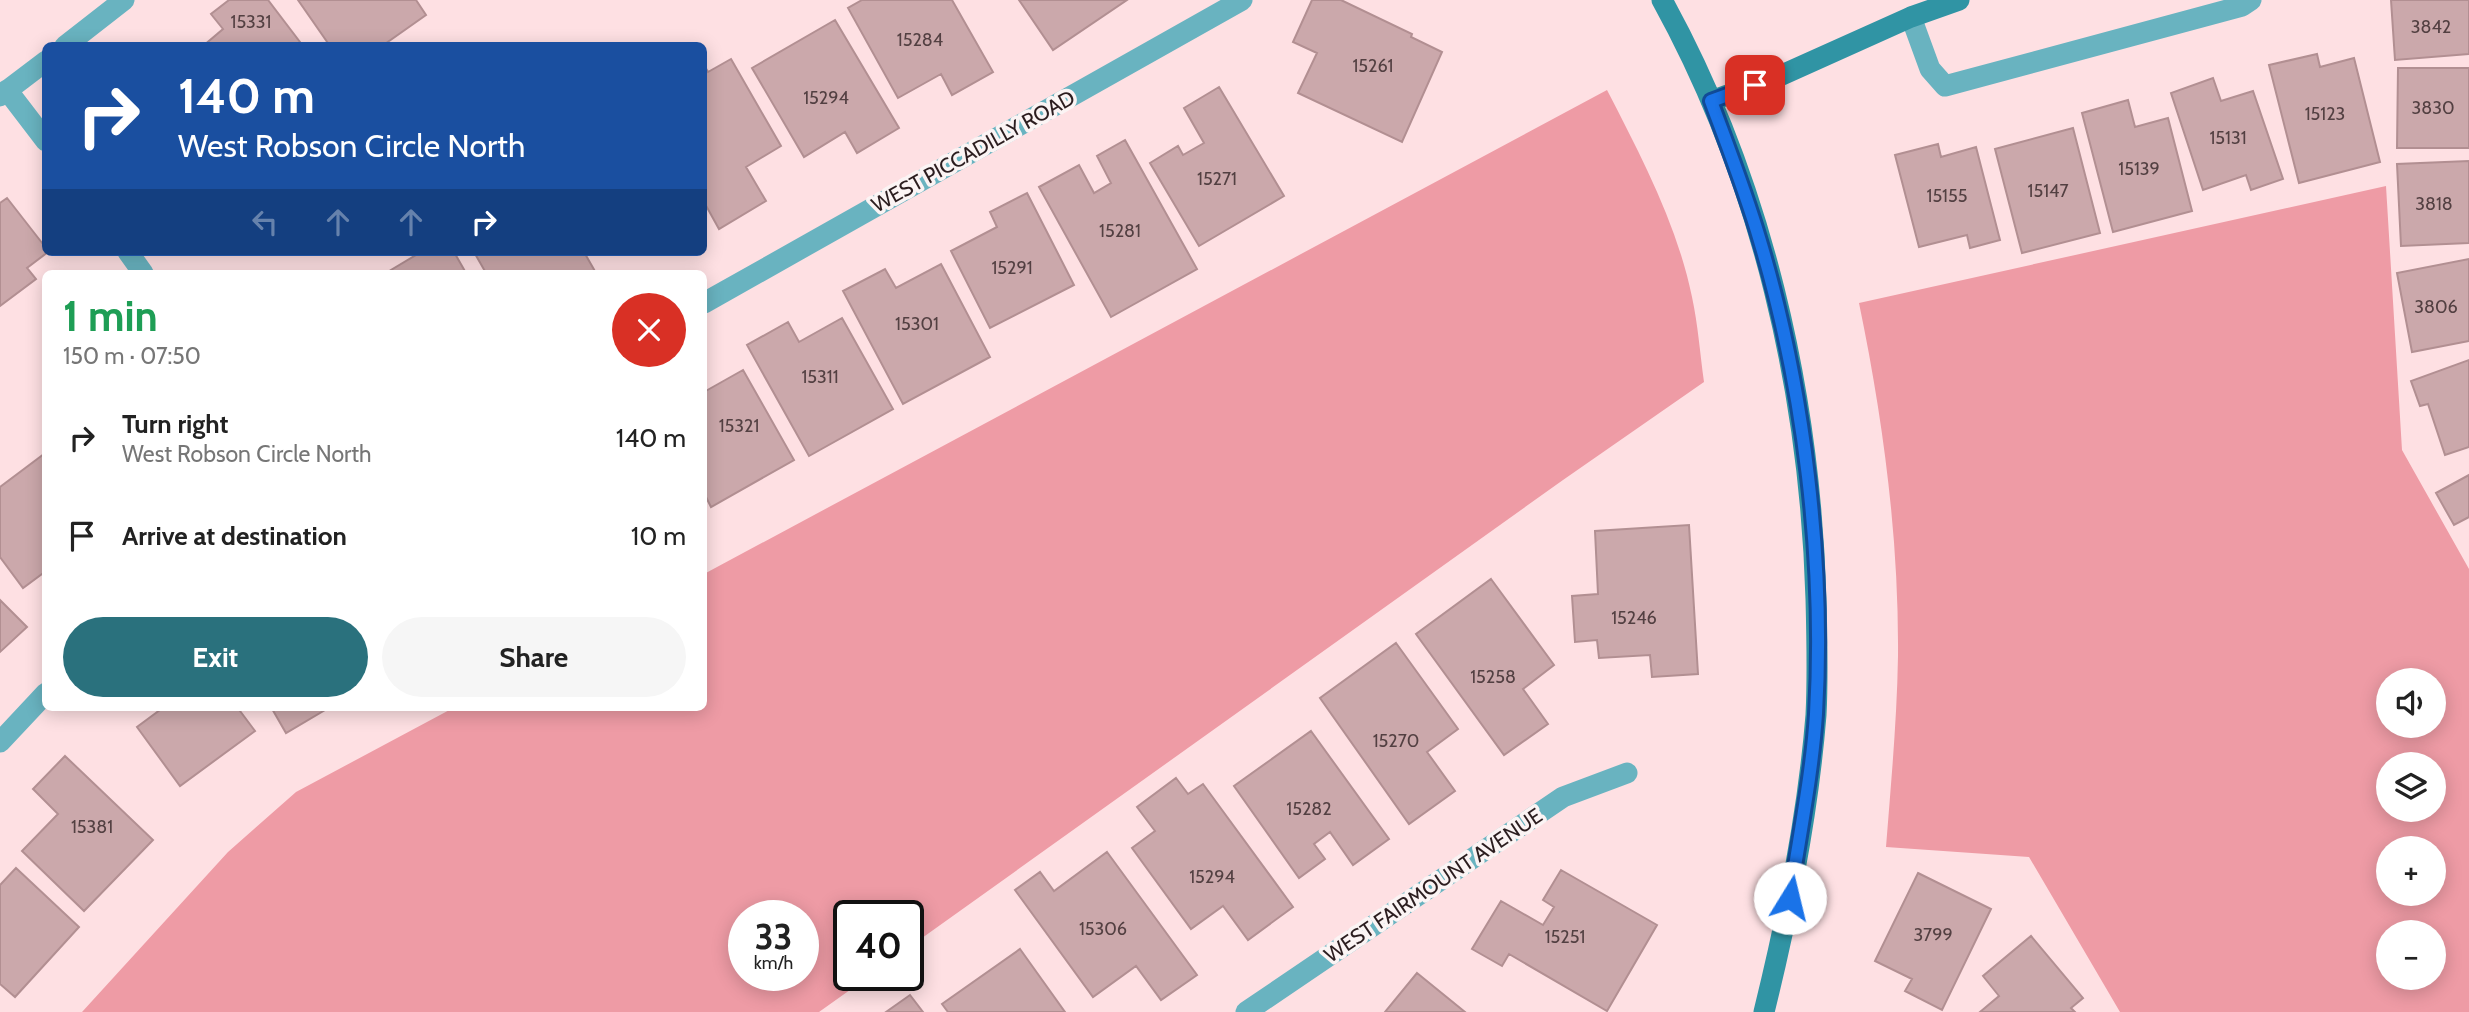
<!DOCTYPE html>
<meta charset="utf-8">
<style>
body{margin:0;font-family:Cabin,sans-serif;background:#f6f6f6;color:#222;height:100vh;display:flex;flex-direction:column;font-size:26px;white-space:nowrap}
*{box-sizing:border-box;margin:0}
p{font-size:23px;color:#767676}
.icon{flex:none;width:38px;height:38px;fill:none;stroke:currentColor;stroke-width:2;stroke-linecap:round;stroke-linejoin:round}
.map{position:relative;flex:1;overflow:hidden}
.sheet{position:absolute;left:42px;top:270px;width:665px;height:441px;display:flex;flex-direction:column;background:#fff;border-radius:10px;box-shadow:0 4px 18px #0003}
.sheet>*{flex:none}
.top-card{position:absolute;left:42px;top:42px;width:665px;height:214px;border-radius:10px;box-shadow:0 4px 18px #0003;background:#1a4fa0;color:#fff;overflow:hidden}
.controls{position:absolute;left:2376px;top:668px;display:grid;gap:14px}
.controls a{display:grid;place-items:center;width:70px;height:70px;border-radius:50%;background:#fff;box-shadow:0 4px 18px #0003;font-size:35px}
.speed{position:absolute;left:728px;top:900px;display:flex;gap:14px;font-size:35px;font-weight:700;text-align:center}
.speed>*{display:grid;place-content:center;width:91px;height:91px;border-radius:50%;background:#fff;box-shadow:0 4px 18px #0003;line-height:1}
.speed small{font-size:18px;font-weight:400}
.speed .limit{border:4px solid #111;border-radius:10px;background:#fff;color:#111}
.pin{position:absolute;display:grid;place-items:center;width:60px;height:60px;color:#fff;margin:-30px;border-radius:14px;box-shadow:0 4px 10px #0006}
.me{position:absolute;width:77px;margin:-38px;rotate:9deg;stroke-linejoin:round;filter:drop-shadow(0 0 5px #0008)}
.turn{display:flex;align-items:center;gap:24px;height:147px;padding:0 21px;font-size:32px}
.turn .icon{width:91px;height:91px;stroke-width:2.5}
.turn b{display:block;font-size:49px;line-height:60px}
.lanes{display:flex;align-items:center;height:66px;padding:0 21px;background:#0003;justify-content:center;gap:35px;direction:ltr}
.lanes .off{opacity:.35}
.round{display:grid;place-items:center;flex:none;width:74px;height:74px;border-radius:37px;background:#f6f6f6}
.summary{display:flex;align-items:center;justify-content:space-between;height:119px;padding:0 21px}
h1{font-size:42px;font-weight:700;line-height:52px;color:#1e9e55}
.primary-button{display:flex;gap:14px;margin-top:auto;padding:14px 21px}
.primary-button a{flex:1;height:80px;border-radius:42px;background:#2a717d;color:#fff;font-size:28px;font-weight:700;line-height:80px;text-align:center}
.primary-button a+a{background:#f6f6f6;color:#222}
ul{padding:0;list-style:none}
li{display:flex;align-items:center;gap:21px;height:98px;padding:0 21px}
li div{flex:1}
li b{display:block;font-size:26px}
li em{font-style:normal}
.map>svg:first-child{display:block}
</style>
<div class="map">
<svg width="2469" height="1012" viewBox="0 0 2469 1012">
<rect width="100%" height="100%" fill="#fee0e3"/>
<path fill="#ee9ba5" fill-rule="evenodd" d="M1607,90C1641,156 1677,224 1692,297C1698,325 1700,353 1704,382L1563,480L908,948V915H849V975H871L819,1012H82L228,852L296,792L455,707H704V574ZM744,915H803V975H744Z
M2386,186L2402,450L2469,569V1012H2120L2029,857L1886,847C1891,783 1897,720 1898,656C1899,538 1883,419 1859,303ZM2389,681H2434V726H2389ZM2389,765H2434V810H2389ZM2389,849H2434V894H2389ZM2389,933H2434V978H2389Z"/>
<path fill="#cba8ab" stroke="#b28f92" stroke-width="2" d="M229,0H268L303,46H203L223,29L211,14Z
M298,0H416L426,15L382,46H330Z
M862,0H952L993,72L952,95L941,74L898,98L848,8Z
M1019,0H1127L1053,50Z
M1312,0H1341L1412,34L1411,37L1442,52L1402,142L1298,93L1317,53L1293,42Z
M2391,0H2469V54L2395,60Z
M835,20L899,128L857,153L845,132L804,157L752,68Z
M2317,54L2320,67L2354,58L2380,162L2299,183L2269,65Z
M731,59L781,146L746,167L766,201L719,229L704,202V65L708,72Z
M2398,68H2469V148H2397Z
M2213,78L2221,101L2253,91L2283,179L2251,190L2246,175L2203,190L2171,93Z
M1219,87L1284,196L1199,246L1150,163L1178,146L1183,155L1204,143L1184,108Z
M2128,100L2135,127L2168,118L2192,211L2113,232L2082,113Z
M2073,128L2100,233L2022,253L1995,149Z
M1125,140L1197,269L1111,317L1039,187L1079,165L1094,193L1111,183L1097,156Z
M1938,144L1941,157L1976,147L2000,240L1970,248L1967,235L1919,247L1895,155Z
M2469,161V243L2401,246L2397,164Z
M1027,193L1074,285L990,328L951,251L997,227L990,212Z
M7,198L46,248V252H48L27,268L36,279L0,306V203Z
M421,252H454L466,273H386Z
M474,252H584L596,273H486Z
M2469,259V341L2412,352L2397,273Z
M941,264L990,357L903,404L843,291L885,269L896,288Z
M842,318L893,409L809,456L747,345L788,322L799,342Z
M2469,360V447L2445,455L2428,404L2420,406L2411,381Z
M743,370L794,460L711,507L704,493V392Z
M44,454L46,571L23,588L0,557V487Z
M2469,475V517L2454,525L2436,493Z
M1689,525L1698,674L1652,677L1650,655L1599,658L1597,640L1575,642L1572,596L1598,594L1595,531Z
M1491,579L1554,665L1523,689L1548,724L1504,755L1416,634Z
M0,600L27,627L0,652Z
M1396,643L1458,729L1427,752L1455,791L1409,824L1320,698Z
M164,707H237L255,731L180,786L137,727Z
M271,707H330L286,733Z
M1311,731L1389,839L1353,865L1330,832L1314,844L1325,859L1299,878L1234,786Z
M65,756L153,840L84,911L22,851L58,814L33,789Z
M1176,778L1188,794L1203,784L1293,907L1248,940L1223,906L1191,929L1132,848L1155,831L1137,807Z
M1107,852L1197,975L1161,1000L1136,966L1093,997L1015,890L1040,872L1054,891Z
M16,868L79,927L15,997L0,984V885Z
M1561,870L1657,925L1607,1011L1509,954L1502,966L1472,949L1501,901L1543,925L1554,907L1543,900Z
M1918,873L1991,909L1942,1010L1905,991L1912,979L1875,961Z
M2031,936L2083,998L2071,1008L2075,1012H1980L1999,996L1983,976Z
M1020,949L1065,1012H948L942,1004Z
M1417,973L1465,1012H1385Z
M910,995L923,1012H886Z"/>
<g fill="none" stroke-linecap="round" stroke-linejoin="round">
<path stroke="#69b3c0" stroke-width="21" d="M1911,17L1930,69L1945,86L2242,6L2251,0"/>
<path stroke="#69b3c0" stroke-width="21" d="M65,46L124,0
M7,90L46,141
M0,96L46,61
M128,252L143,273
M704,303L1242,0
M0,742L46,693
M1246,1012L1563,797L1627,773"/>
<path stroke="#3094a4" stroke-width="21" d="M1662,0C1762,181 1810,393 1816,599C1817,637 1818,677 1816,715C1808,815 1788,915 1764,1012
M1711,101L1782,75L1911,17L1959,0"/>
</g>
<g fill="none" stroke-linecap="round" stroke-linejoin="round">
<g stroke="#114b97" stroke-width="18">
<path id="route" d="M1755,85L1711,101C1728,147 1746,193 1760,241C1804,388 1825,561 1816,714C1812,775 1799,837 1790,898"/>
</g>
<use href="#route" stroke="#1a73e8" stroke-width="12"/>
</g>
<g text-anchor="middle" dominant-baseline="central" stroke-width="7" stroke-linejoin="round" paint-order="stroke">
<g font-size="18" fill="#534042">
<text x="251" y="22">15331</text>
<text x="2431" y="27">3842</text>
<text x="920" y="40">15284</text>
<text x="1373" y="66">15261</text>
<text x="826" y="98">15294</text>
<text x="2433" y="108">3830</text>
<text x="2325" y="114">15123</text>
<text x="2228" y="138">15131</text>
<text x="2139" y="169">15139</text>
<text x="1217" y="179">15271</text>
<text x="2048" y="191">15147</text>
<text x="1947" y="196">15155</text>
<text x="2434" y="204">3818</text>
<text x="1120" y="231">15281</text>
<text x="1012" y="268">15291</text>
<text x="2436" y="307">3806</text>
<text x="917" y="324">15301</text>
<text x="820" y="377">15311</text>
<text x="739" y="426">15321</text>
<text x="1634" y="618">15246</text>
<text x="1493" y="677">15258</text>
<text x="1396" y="741">15270</text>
<text x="1309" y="809">15282</text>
<text x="92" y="827">15381</text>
<text x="1212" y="877">15294</text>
<text x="1103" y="929">15306</text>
<text x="1933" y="935">3799</text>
<text x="1565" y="937">15251</text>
</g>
<g font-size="21" fill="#2b1d1f" stroke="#fbf4f4">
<text transform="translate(973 151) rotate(-29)">WEST PICCADILLY ROAD</text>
<text transform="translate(1433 885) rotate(-34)">WEST FAIRMOUNT AVENUE</text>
</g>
</g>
</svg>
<div class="controls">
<a><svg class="icon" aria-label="sound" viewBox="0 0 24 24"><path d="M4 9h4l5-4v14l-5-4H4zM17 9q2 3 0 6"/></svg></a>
<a><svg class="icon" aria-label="layers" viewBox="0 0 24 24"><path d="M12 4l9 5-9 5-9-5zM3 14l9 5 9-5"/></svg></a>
<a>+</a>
<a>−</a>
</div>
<div class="speed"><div>33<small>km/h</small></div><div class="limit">40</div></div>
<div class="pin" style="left:1755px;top:85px;background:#d93025"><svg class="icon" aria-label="arrive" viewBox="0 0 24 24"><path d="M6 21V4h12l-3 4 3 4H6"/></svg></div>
<svg class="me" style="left:1790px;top:898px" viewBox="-20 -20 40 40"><circle r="19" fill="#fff"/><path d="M0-13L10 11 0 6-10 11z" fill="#1a73e8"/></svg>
<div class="top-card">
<div class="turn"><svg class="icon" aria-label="right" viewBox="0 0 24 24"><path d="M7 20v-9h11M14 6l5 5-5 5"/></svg><div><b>140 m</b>West Robson Circle North</div></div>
<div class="lanes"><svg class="icon off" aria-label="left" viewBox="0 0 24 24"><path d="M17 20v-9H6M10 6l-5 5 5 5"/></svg><svg class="icon off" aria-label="ahead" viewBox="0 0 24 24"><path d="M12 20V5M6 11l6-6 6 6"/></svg><svg class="icon off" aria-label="ahead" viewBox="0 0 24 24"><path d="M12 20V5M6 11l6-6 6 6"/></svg><svg class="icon" aria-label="right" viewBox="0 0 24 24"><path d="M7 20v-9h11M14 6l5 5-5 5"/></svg></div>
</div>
<section class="sheet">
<div class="summary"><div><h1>1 min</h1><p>150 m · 07:50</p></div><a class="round" style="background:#d93025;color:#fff"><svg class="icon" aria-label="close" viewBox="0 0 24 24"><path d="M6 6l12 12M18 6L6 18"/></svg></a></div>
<ul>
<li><svg class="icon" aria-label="right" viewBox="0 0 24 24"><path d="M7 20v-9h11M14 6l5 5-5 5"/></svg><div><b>Turn right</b><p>West Robson Circle North</p></div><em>140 m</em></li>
<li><svg class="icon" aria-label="arrive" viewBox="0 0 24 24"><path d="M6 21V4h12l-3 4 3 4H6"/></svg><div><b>Arrive at destination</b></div><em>10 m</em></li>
</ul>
<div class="primary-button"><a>Exit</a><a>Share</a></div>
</section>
</div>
